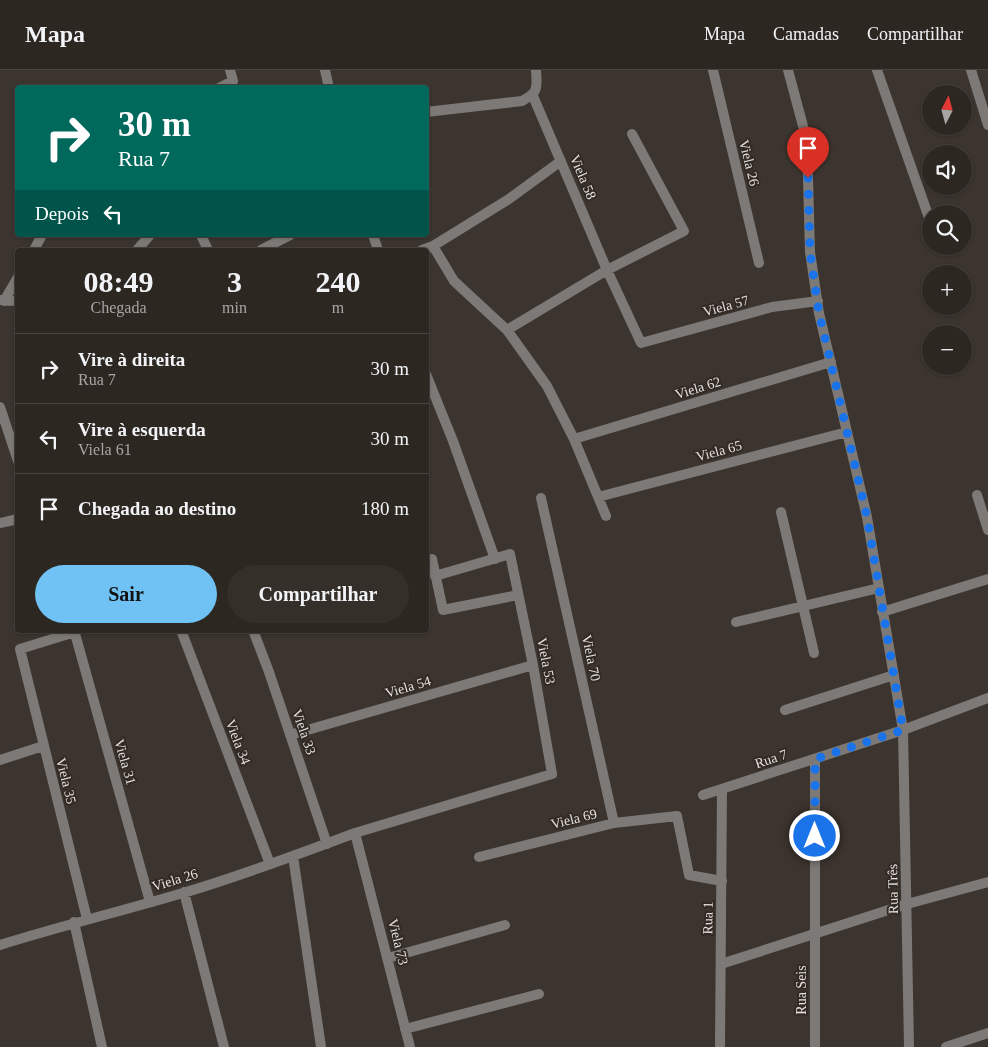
<!DOCTYPE html>
<html lang="pt">
<meta charset="utf-8">
<style>
body{margin:0;font-family:"Times New Roman",serif;background:#352f2a;color:#f1f3f6;height:100vh;display:flex;flex-direction:column;font-size:19px;white-space:nowrap}
*{box-sizing:border-box;margin:0}
p{font-size:16px;color:#a7a5a5}
.icon{flex:none;width:28px;height:28px;fill:none;stroke:currentColor;stroke-width:2;stroke-linecap:round;stroke-linejoin:round}
.map{position:relative;flex:1;overflow:hidden}
.drawer{position:absolute;left:15px;top:178px;width:414px;height:385px;display:flex;flex-direction:column;background:#2d2722;border-radius:5px;box-shadow:0 1px 4px #0004,0 0 0 1px #484440}
.drawer>*{flex:none}
.guide{position:absolute;left:15px;top:15px;width:414px;height:152px;border-radius:5px;box-shadow:0 1px 4px #0004,0 0 0 1px #484440;background:#00695c;color:#fff;overflow:hidden}
.needle{width:32px;rotate:6deg}
.tools{position:absolute;left:922px;top:15px;display:grid;gap:10px}
.tools a{display:grid;place-items:center;width:50px;height:50px;border-radius:50%;background:#2d2722;box-shadow:0 1px 4px #0004,0 0 0 1px #484440;font-size:25px}
.pin{position:absolute;display:grid;place-items:center;width:42px;height:42px;color:#fff;margin:-51px -21px;border-radius:50% 50% 50% 0;rotate:-45deg;box-shadow:0 0 5px #0007}
.pin .icon{rotate:45deg}
.me{position:absolute;width:55px;margin:-28px;rotate:0deg;stroke-linejoin:round;filter:drop-shadow(0 0 4px #0008)}
.turn{display:flex;align-items:center;gap:18px;height:105px;padding:0 20px;font-size:22px}
.turn .icon{width:65px;height:65px;stroke-width:2.5}
.turn b{display:block;font-size:35px;line-height:42px}
.then{display:flex;align-items:center;height:48px;padding:0 20px;background:#0003;gap:10px;font-size:19px}
.eta{display:flex;justify-content:space-evenly;align-items:center;height:85px;text-align:center}
.eta b{font-size:30px;font-weight:700;line-height:35px}
.primary-button{display:flex;gap:10px;margin-top:auto;padding:10px 20px}
.primary-button a{flex:1;height:58px;border-radius:30px;background:#70c2f4;color:#111;font-size:20px;font-weight:700;line-height:58px;text-align:center}
.primary-button a+a{background:#352f2a;color:#f1f3f6}
ul{padding:0;list-style:none}
li{display:flex;align-items:center;gap:15px;height:70px;padding:0 20px;border-top:1px solid #484440}
li div{flex:1}
li b{display:block;font-size:19px}
li em{font-style:normal}
header{display:flex;align-items:center;gap:30px;box-sizing:border-box;height:70px;padding:0 25px;background:#2d2722;border-bottom:1px solid #484440}
header strong{font-size:24px}
nav{display:flex;gap:28px;margin-inline-start:auto;font-size:18px}
.map>svg:first-child{display:block}
</style>
<header>
<strong>Mapa</strong>
<nav><a>Mapa</a><a>Camadas</a><a>Compartilhar</a></nav>
</header>
<div class="map">
<svg width="988" height="977" viewBox="0 0 988 977">
<rect width="100%" height="100%" fill="#3c342e"/>
<g fill="none" stroke-linecap="round" stroke-linejoin="round">
<path stroke="#7d7976" stroke-width="10" d="M325,0L329,18
M713,0L759,193
M788,0L807,71L810,182L819,243L867,447L903,660
M877,0L928,145
M971,0L988,55
M219,18L233,11L230,0
M533,26L607,200L641,273L772,237L818,231
M426,42L522,31C539,22 537,18 536,0
M201,165L208,180
M373,165L378,180
M433,176L454,211L507,260L547,316L574,369L606,446
M34,180L42,165
M137,180L150,165
M261,180L290,165
M422,180L433,176L509,129L561,91
M0,230L18,231
M4,231L18,207
M507,260L607,200L684,161L632,64
M426,304L453,371L495,489
M0,337L18,391
M574,369L831,292
M977,425L988,460
M598,427L847,362
M541,428L614,753
M781,442L814,583
M0,453L18,449
M426,492L432,489L443,540L518,525
M882,542L988,509
M736,552L879,518
M74,560L150,832
M181,560L270,794
M253,560L269,602L327,774
M75,562L20,579L87,849
M785,640L894,605
M290,665L533,595
M0,690L43,676
M355,763L552,704L533,595L510,484L435,506
M293,786L321,977
M479,787L614,753L677,746L689,805L722,811
M184,822L224,977
M74,852L102,977
M0,875C61,856 122,841 183,823C241,806 299,784 355,763L410,977
M388,888L505,855
M721,894L907,834L988,812
M405,959L539,924"/>
<path stroke="#7d7976" stroke-width="10" d="M986,48L988,47
M903,660L909,977
M703,725L903,660L988,628
M720,977L722,719
M815,977V689
M946,977L988,963"/>
</g>
<g fill="none" stroke-linecap="round" stroke-linejoin="round">
<path stroke="#1a73e8" stroke-width="9" stroke-dasharray="0 16.2" d="M808,108L810,182L819,243L867,447L903,660L815,689V766"/>
</g>
<g text-anchor="middle" dominant-baseline="central" stroke-width="4" stroke-linejoin="round" paint-order="stroke">
<g font-size="14" fill="#e6e1de" stroke="#322a24">
<text transform="translate(749 93) rotate(76)">Viela 26</text>
<text transform="translate(583 107) rotate(67)">Viela 58</text>
<text transform="translate(726 236) rotate(-15)">Viela 57</text>
<text transform="translate(698 318) rotate(-17)">Viela 62</text>
<text transform="translate(719 381) rotate(-15)">Viela 65</text>
<text transform="translate(591 588) rotate(78)">Viela 70</text>
<text transform="translate(546 591) rotate(79)">Viela 53</text>
<text transform="translate(408 617) rotate(-16)">Viela 54</text>
<text transform="translate(304 662) rotate(71)">Viela 33</text>
<text transform="translate(238 672) rotate(69)">Viela 34</text>
<text transform="translate(771 689) rotate(-18)">Rua 7</text>
<text transform="translate(125 692) rotate(74)">Viela 31</text>
<text transform="translate(66 711) rotate(76)">Viela 35</text>
<text transform="translate(574 749) rotate(-14)">Viela 69</text>
<text transform="translate(175 810) rotate(-17)">Viela 26</text>
<text transform="translate(893 819) rotate(-91)">Rua Três</text>
<text transform="translate(708 848) rotate(-89)">Rua 1</text>
<text transform="translate(398 872) rotate(76)">Viela 73</text>
<text transform="translate(801 920) rotate(-90)">Rua Seis</text>
</g>
</g>
</svg>
<div class="tools">
<a><svg class="needle" viewBox="-14 -14 28 28"><path d="M0-13l5 13h-10z" fill="#e53935"/><path d="M0 13l5-13h-10z" fill="#a7a5a5"/></svg></a>
<a><svg class="icon" aria-label="sound" viewBox="0 0 24 24"><path d="M4 9h4l5-4v14l-5-4H4zM17 9q2 3 0 6"/></svg></a>
<a><svg class="icon" aria-label="search" viewBox="0 0 24 24"><circle cx="10" cy="10" r="6"/><path d="M15 15l6 6"/></svg></a>
<a>+</a>
<a>−</a>
</div>
<div class="pin" style="left:808px;top:108px;background:#d93025"><svg class="icon" aria-label="arrive" viewBox="0 0 24 24"><path d="M6 21V4h12l-3 4 3 4H6"/></svg></div>
<svg class="me" style="left:815px;top:766px" viewBox="-20 -20 40 40"><circle r="17" fill="#1a73e8" stroke="#fff" stroke-width="3"/><path d="M0-11L8 9 0 5-8 9z" fill="#fff"/></svg>
<div class="guide">
<div class="turn"><svg class="icon" aria-label="right" viewBox="0 0 24 24"><path d="M7 20v-9h11M14 6l5 5-5 5"/></svg><div><b>30 m</b>Rua 7</div></div>
<div class="then">Depois<svg class="icon" aria-label="left" viewBox="0 0 24 24"><path d="M17 20v-9H6M10 6l-5 5 5 5"/></svg></div>
</div>
<section class="drawer">
<div class="eta">
<div><b>08:49</b><p>Chegada</p></div>
<div><b>3</b><p>min</p></div>
<div><b>240</b><p>m</p></div>
</div>
<ul>
<li><svg class="icon" aria-label="right" viewBox="0 0 24 24"><path d="M7 20v-9h11M14 6l5 5-5 5"/></svg><div><b>Vire à direita</b><p>Rua 7</p></div><em>30 m</em></li>
<li><svg class="icon" aria-label="left" viewBox="0 0 24 24"><path d="M17 20v-9H6M10 6l-5 5 5 5"/></svg><div><b>Vire à esquerda</b><p>Viela 61</p></div><em>30 m</em></li>
<li><svg class="icon" aria-label="arrive" viewBox="0 0 24 24"><path d="M6 21V4h12l-3 4 3 4H6"/></svg><div><b>Chegada ao destino</b></div><em>180 m</em></li>
</ul>
<div class="primary-button"><a>Sair</a><a>Compartilhar</a></div>
</section>
</div>
